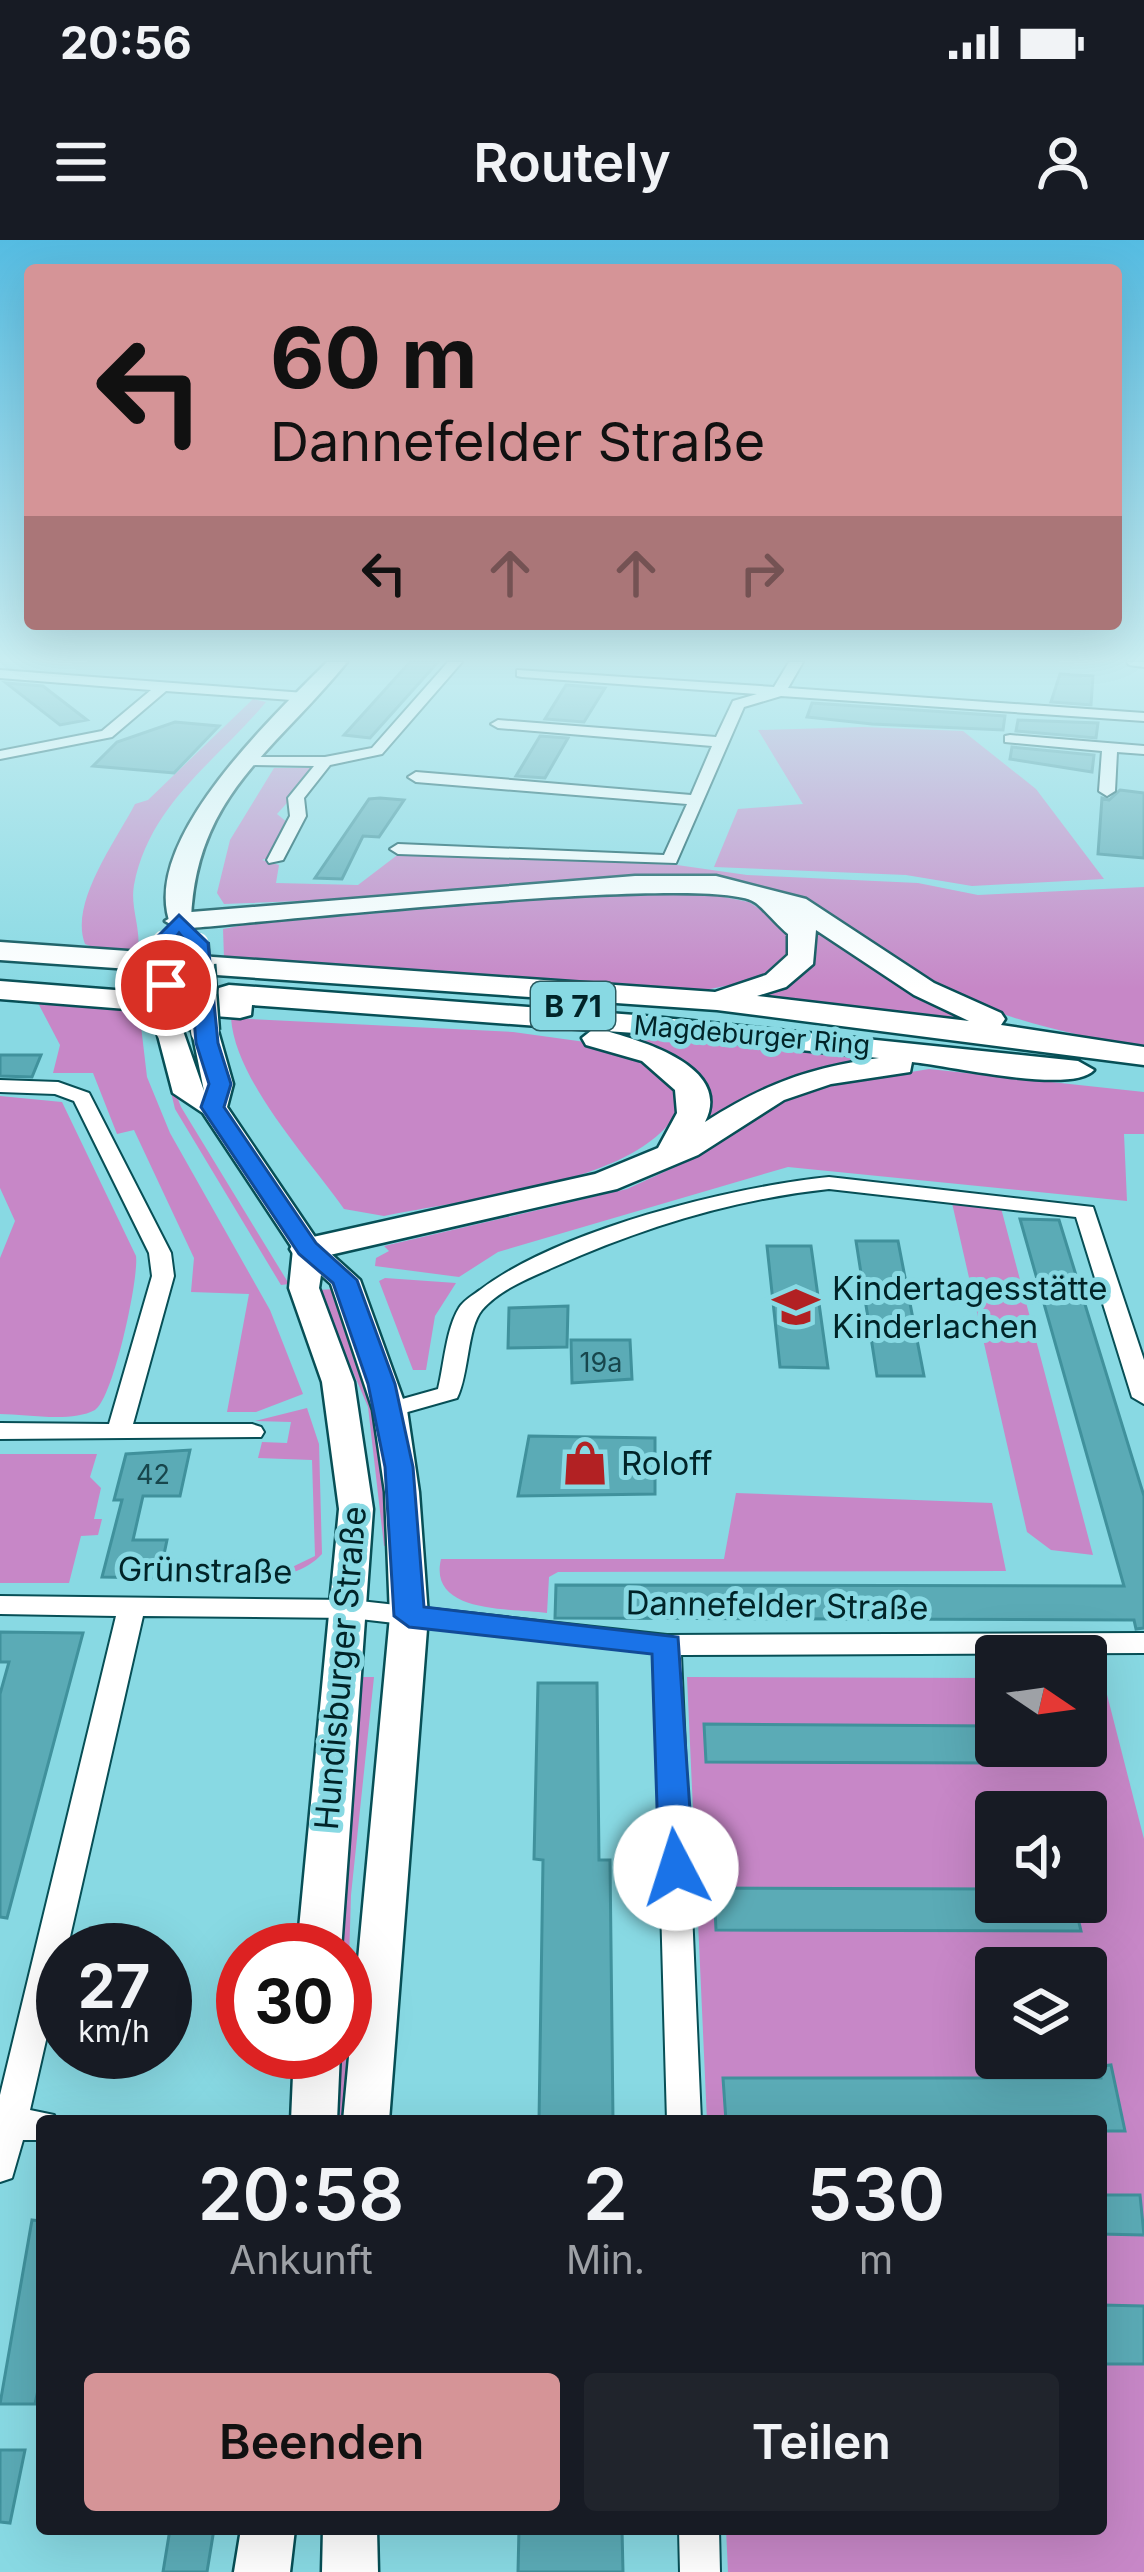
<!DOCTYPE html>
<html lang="de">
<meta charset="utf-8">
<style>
body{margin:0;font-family:Inter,sans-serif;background:#20242c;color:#f1f3f6;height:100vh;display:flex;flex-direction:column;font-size:45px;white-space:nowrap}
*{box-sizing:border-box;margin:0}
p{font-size:39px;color:#9ea1a6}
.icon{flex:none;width:66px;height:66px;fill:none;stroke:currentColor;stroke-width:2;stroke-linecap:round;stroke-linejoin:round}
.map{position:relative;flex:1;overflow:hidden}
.drawer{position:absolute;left:36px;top:1875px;width:1071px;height:420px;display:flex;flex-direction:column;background:#171b24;border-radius:12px;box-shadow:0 12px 48px #0002}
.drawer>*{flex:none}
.hud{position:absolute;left:24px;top:24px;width:1098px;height:366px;border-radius:12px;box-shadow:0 12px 48px #0002;background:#d59497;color:#111;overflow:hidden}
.needle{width:78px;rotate:103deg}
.tools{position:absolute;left:975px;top:1395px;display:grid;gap:24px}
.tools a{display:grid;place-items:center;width:132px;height:132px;border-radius:12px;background:#171b24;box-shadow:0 12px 48px #0002;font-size:60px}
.speed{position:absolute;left:36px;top:1683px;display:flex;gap:24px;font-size:60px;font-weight:700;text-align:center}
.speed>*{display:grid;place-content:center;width:156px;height:156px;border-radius:50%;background:#171b24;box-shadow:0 12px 48px #0002;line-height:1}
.speed small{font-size:30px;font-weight:400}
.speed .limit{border:18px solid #d22;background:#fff;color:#111}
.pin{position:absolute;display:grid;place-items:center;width:102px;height:102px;color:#fff;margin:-51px;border:6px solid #fff;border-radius:50%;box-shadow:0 3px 12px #0007}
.me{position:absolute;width:132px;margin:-66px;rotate:355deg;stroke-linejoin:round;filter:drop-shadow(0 0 9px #0008)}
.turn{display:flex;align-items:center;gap:42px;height:252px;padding:0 48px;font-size:54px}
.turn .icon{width:156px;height:156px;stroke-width:2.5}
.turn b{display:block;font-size:84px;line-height:102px}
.lanes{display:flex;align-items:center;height:114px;padding:0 48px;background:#0003;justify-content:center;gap:60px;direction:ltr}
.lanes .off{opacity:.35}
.eta{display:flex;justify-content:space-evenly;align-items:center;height:204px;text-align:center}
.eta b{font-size:72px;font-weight:600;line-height:84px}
.action{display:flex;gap:24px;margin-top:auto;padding:24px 48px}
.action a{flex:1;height:138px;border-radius:12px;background:#d59497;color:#111;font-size:48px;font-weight:600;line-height:138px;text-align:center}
.action a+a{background:#20242c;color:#f1f3f6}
.status{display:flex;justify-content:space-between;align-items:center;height:84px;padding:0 60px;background:#171b24;direction:ltr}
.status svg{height:33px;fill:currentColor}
header{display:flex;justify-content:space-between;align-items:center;height:156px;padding:0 48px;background:#171b24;font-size:54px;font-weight:600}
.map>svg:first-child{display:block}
</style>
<div class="status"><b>20:56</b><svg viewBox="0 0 49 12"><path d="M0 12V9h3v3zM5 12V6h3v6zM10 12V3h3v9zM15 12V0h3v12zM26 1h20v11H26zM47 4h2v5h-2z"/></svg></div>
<header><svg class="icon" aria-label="menu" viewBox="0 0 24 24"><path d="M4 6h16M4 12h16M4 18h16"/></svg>Routely<svg class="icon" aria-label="person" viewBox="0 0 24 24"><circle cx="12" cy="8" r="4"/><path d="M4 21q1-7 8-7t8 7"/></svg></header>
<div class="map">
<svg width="1144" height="2332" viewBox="0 0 1144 2332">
<rect width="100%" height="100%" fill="#88d9e3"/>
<path fill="#c787c7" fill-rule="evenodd" d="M253,459L266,462C216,522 150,563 134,645C130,667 141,688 138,710L103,711L85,704C69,663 116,601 135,564L148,560Z
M863,487L963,491L1036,549L1104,639L972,646L906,635L714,627L738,569L803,564L758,490Z
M274,528H318L277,574L288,583L270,617L262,620L279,625L276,643L358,645L400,613L677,625L747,635L918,643L978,655L1144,647V808C1078,796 1010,781 949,753C881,721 821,658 746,644L224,664L217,653L230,600Z
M703,653L749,662L787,687L793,709L770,737L700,751L224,718L223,689L244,685L590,654Z
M803,680L999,788L737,761L814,716L815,702Z
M0,755L139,769L147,837L170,893L270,1070L303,1154L256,1172H227L249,1054L191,1052L194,1018L134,890L117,894L93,833H53L60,805L38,763L0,761Z
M231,778L513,792L607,805L666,835L677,853L678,870C640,945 462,959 384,976L344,969C308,918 235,840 231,778Z
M570,786L917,818L809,834L755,853L709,879L672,816L637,800Z
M164,823L181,867L289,1044L281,1045L175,869Z
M929,829L1144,852V894H1124L1127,961L788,927L498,1012L459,1037L375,1026L376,1018L389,1011L384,1006L627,949L688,921L797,851Z
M0,856L62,862L136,1016C139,1039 113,1159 95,1170C71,1183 26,1174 0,1174V1018L15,981L0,948Z
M952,963L1001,968L1093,1315L1051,1310L1027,1292Z
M385,1038L456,1043L435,1076L426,1130H413L379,1041Z
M334,1049L369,1144L393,1305L384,1306L368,1167L318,1050Z
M307,1168L319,1204L322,1314C294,1345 231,1342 192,1342L196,1324L219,1323L215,1338H224L286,1330L315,1316L312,1220L258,1218L262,1202L287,1203L291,1182L255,1181Z
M0,1214H97L90,1237L101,1248L94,1279H102L98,1295L81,1296L69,1343H0Z
M736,1253L992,1263L1006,1331L558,1332L549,1337L547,1373C510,1368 428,1374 441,1319H724Z
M361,1437H374L351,1655L344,1881H333L336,1812H345V1710H339L347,1546Z
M687,1437L996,1438V1486L705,1484L707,1522L1045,1524L1042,1506H1086V1439H1103L1144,1599V2066L1101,2065V1891L1113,1839L724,1838L726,1881H707ZM996,1572H1086V1662H1074L1080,1691L717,1690L715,1648L996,1649ZM996,1728H1086V1818H996Z
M1101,2124H1144V2332H728L726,2289H1101Z"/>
<path fill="#5babb6" stroke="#40919c" stroke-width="3" d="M410,422H438L370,498L344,495Z
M1060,434L1093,436L1091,465L1051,462Z
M6,443L43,446L87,480L60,485Z
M566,445L605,448L584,482L545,479Z
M812,463L1005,476L1003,490L872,484L807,477Z
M1018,480L1098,483L1096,498L1016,491Z
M175,482L219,486L174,533L93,526L117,502Z
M540,496L568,498L545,538L516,536Z
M1012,507L1094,515L1092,532L1010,519Z
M1120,550L1144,553V618L1098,614L1102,558L1109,560Z
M380,558L404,560L379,597L363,596L342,639L315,638L369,559Z
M0,815H41L32,837L0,836Z
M1020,979L1059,980L1144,1256V1388L1136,1389L1134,1380L555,1378L556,1345L1124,1346Z
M856,1001H898L924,1136H877Z
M767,1006H811L828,1128L780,1127Z
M568,1066L567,1107L508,1108L509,1068Z
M571,1100H630L632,1139L572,1143Z
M529,1196L655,1198V1254L518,1256Z
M190,1210L180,1256H143L133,1300H167L159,1338L102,1337L122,1260H114L126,1214Z
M0,1392L83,1393L7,1678L0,1677V1454L9,1422H0Z
M538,1443H597L599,1620H610L613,1881H539L543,1620L534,1619Z
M704,1484L996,1486V1523L706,1522Z
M714,1648L996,1649V1662H1074L1081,1691L716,1690Z
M1111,1825L1125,1891H1101V1881H726L723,1838H1101V1826Z
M1101,1955H1140L1144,1995L1101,1994Z
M32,1980L42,1981V2131L35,2164H0Z
M1101,2065L1144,2066V2124H1101Z
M0,2210H25L10,2283L0,2282Z
M170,2289H214L207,2332H163Z
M519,2289H622L623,2332H518Z"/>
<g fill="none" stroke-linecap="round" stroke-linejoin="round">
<g stroke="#074f56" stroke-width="4">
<path id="minor" d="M448,422H462L382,514L330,525L304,558L306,576L283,620L269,623L267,620L290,576L288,558L314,526L247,525L242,523V517H325L372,508Z
M789,422H803L788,448L1144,473V481L781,456L744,467L676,623L398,614L390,609L398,604L664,615L687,564L416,542L408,537L416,532L691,555L712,506L498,488L491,484L498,480L716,497L733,461L757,454L522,437L517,436V430L774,447Z
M1127,422H1144V427L1129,425Z
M0,430L305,453L312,457L305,461L166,451L112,497L0,519V511L102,491L151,450L0,438Z
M1010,495L1144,506V514L1117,512L1115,551L1107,556L1099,551L1102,511L1005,502V496Z
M0,840L58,842L89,853L171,1013L174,1036L133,1184H252L261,1187L264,1192L261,1197L0,1199V1183L109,1184L152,1036L149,1013L74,861L55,854L0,852Z
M829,937L1093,967L1144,1120V1164L1132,1157L1076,977L829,949C734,959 641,988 554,1027C530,1038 500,1049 482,1070C467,1088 469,1135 457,1158L390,1177L378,1170L381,1165L438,1149C444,1125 446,1089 459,1068C463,1061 473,1055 480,1050C559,990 730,947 829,937Z
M0,1356L351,1360L667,1395L1144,1393V1413L681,1415L701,1881H667L654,1413L351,1378L143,1376L67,1710H63V1726L30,1870L54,1875L57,1881H42V1900H23L12,1938L0,1942V1855L116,1376L0,1374Z
M679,2289H719L720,2332H680Z"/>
</g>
<g stroke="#074f56" stroke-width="5">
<path id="secondary" d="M327,422H347C275,511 195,555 191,681L171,686C137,602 275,475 327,422Z
M169,780L182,788L204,851L192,791L205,783L218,791L233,844L227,867L319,1003L360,1040L407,1170L419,1252L428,1376L389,1881H343L390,1376L385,1252L373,1170L331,1044L321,1035L319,1048L354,1142L373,1269L341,1710H297L339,1269L322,1142L289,1048L293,1009L203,873L173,853L156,788Z
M294,1812H340L337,1881H291Z
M241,2289H295L290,2332H234Z
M323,2289H377L378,2332H322Z"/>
</g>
<g stroke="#074f56" stroke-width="5">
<path id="trunk" d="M635,636H716L806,659L934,743L1001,773L1005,779L1001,785L1144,807V825L717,770L0,720V702L715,752L766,735L788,715V694C777,685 764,669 756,663C717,632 258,683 179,689L165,681L179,673ZM816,690L914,755L969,781L757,756L786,747L813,724Z
M0,741L217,758L219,748L229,745L635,775L1078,821L1094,830C1072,855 947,825 912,822L910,832L831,844L784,860L698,915L617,949L308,1020L295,1017L290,1009L295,1001L595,934L658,908L677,873L675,850L642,821L586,805L582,798L592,790L252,765L251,775L240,778L0,759ZM606,791L635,793L879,818C808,828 765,844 705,882C733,827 642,801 606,791Z"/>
</g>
<use href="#minor" fill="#fff" fill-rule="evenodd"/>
<use href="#secondary" fill="#fff" fill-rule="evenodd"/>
<use href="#trunk" fill="#fff" fill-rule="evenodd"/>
<g stroke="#074f56" stroke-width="24" stroke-linecap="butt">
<path id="secondary-bridge-far1" d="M163,701L165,728
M198,703L200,728"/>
</g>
<g stroke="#074f56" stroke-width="33" stroke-linecap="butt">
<path id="secondary-bridge" d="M165,725L169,788
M200,725L205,791"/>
</g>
<use href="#secondary-bridge-far1" stroke="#fff" stroke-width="21"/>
<use href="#secondary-bridge" stroke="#fff" stroke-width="28"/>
</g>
<linearGradient id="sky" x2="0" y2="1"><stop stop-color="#55bce2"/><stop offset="0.56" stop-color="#c9eef2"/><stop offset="1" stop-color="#c9eef2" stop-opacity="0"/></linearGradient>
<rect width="1144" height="749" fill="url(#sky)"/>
<path fill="#1a73e8" stroke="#114b97" stroke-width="3" d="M179,675L208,703L218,803L231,844L224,867L316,1003L357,1040L395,1144L413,1227L424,1367L678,1397L694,1628L689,1637H664L659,1628L652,1414L409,1387L394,1376L385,1227L368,1144L333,1043L299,1014L201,867L209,844L196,803L188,704L179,693L173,701L176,745L166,751L156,745L153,701Z"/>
<defs>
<g id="school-bare" transform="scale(3.6)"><path d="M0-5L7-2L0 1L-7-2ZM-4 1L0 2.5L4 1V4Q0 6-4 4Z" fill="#b22123" stroke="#88d9e3" stroke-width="2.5" paint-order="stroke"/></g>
<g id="shop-bare" transform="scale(3.6)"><path d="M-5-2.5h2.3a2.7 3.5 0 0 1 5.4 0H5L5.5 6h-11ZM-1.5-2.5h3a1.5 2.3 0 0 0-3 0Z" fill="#b22123" stroke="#88d9e3" stroke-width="2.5" paint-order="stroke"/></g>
</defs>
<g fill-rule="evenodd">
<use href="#school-bare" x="796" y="1067"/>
<use href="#shop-bare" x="585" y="1223"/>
</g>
<g text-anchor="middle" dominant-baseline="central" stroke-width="10" stroke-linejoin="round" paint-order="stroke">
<g font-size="27" fill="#002428" stroke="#88d9e3">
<text transform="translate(752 795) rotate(5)">Magdeburger Ring</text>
</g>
<g font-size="27" fill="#17464c">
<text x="601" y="1122">19a</text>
<text x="153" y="1234">42</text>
</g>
<rect fill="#88d9e3" stroke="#295a60" stroke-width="3" x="531" y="742" width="84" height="48" rx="9"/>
<g font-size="30" font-weight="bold" fill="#002428">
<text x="573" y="766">B 71</text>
</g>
<g font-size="33" fill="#002428" stroke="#88d9e3" text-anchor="start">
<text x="832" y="1048">Kindertagesstätte<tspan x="832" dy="38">Kinderlachen</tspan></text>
<text x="621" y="1223">Roloff</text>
</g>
<g font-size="33" fill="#002428" stroke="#88d9e3">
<text transform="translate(205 1330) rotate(1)">Grünstraße</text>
<text transform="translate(777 1365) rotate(1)">Dannefelder Straße</text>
<text transform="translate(340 1428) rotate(-85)">Hundisburger Straße</text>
</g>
</g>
</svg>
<div class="tools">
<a><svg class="needle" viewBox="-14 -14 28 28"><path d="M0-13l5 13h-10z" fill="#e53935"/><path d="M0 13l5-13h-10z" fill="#9ea1a6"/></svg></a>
<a><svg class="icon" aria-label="sound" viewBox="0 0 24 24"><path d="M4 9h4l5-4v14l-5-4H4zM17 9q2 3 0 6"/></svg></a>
<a><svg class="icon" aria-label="layers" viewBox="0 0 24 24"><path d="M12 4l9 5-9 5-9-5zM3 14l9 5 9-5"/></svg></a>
</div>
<div class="speed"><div>27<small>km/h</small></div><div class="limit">30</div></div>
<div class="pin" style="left:166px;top:745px;background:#d93025"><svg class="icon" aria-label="arrive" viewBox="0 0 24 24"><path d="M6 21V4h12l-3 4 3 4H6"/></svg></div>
<svg class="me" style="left:676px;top:1628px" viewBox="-20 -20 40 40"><circle r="19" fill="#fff"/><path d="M0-13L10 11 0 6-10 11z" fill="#1a73e8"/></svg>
<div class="hud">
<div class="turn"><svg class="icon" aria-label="left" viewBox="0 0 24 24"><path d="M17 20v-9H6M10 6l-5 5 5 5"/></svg><div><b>60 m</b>Dannefelder Straße</div></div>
<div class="lanes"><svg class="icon" aria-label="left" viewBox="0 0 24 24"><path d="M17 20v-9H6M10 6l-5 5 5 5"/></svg><svg class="icon off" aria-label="ahead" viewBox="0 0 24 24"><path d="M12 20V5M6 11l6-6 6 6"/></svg><svg class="icon off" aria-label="ahead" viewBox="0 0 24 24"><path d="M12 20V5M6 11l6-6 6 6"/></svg><svg class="icon off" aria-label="right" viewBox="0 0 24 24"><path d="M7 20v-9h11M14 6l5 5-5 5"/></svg></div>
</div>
<section class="drawer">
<div class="eta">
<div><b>20:58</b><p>Ankunft</p></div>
<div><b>2</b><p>Min.</p></div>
<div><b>530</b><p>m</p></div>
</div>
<div class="action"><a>Beenden</a><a>Teilen</a></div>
</section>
</div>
